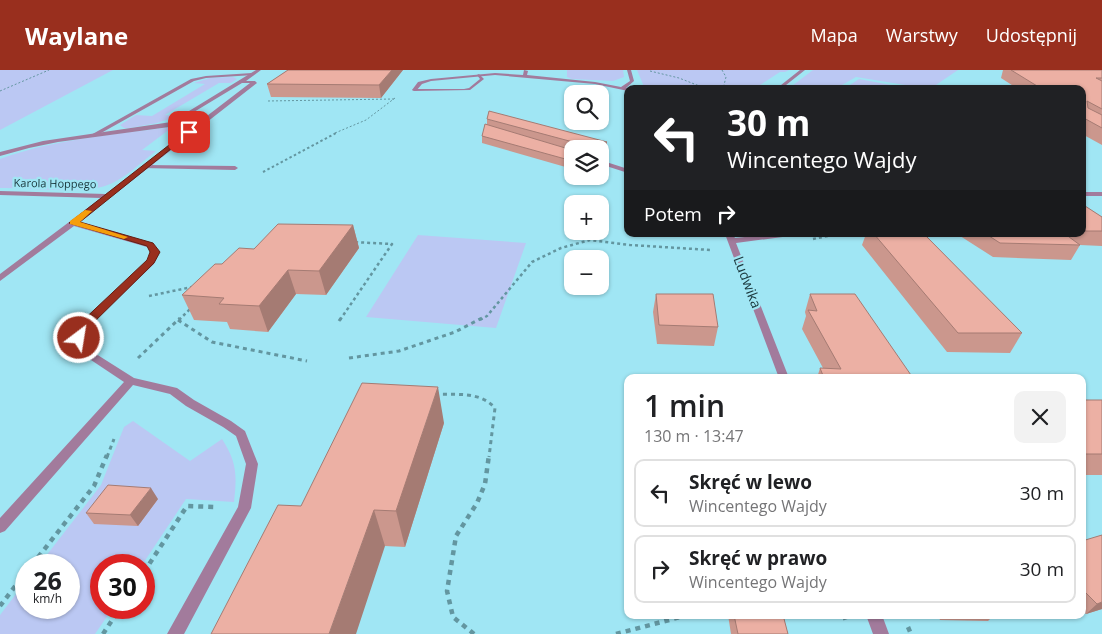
<!DOCTYPE html>
<html lang="pl">
<meta charset="utf-8">
<style>
body{margin:0;font-family:"Open Sans",sans-serif;background:#f2f2f2;color:#202124;height:100vh;display:flex;flex-direction:column;font-size:19px;white-space:nowrap}
*{box-sizing:border-box;margin:0}
p{font-size:16px;color:#757577}
.icon{flex:none;width:28px;height:28px;fill:none;stroke:currentColor;stroke-width:2;stroke-linecap:round;stroke-linejoin:round}
.map{position:relative;flex:1;overflow:hidden}
.sheet{position:absolute;left:624px;top:304px;width:462px;height:245px;display:flex;flex-direction:column;background:#fff;border-radius:10px;box-shadow:0 1px 4px #0004}
.sheet>*{flex:none}
.hud{position:absolute;left:624px;top:15px;width:462px;height:152px;border-radius:10px;box-shadow:0 1px 4px #0004;background:#202124;color:#fff;overflow:hidden}
.controls{position:absolute;left:564px;top:15px;display:grid;gap:10px}
.controls a{display:grid;place-items:center;width:45px;height:45px;border-radius:10px;background:#fff;box-shadow:0 1px 4px #0004;font-size:25px}
.speed{position:absolute;left:15px;top:484px;display:flex;gap:10px;font-size:25px;font-weight:700;text-align:center}
.speed>*{display:grid;place-content:center;width:65px;height:65px;border-radius:50%;background:#fff;box-shadow:0 1px 4px #0004;line-height:1}
.speed small{font-size:12px;font-weight:400}
.speed .limit{border:8px solid #d22;background:#fff;color:#111}
.pin{position:absolute;display:grid;place-items:center;width:42px;height:42px;color:#fff;margin:-21px;border-radius:10px;box-shadow:0 2px 8px #0006}
.me{position:absolute;width:55px;margin:-28px;rotate:31deg;stroke-linejoin:round;filter:drop-shadow(0 0 4px #0008)}
.turn{display:flex;align-items:center;gap:18px;height:105px;padding:0 20px;font-size:22px}
.turn .icon{width:65px;height:65px;stroke-width:2.5}
.turn b{display:block;font-size:35px;line-height:42px}
.then{display:flex;align-items:center;height:48px;padding:0 20px;background:#0003;gap:10px;font-size:19px}
.round{display:grid;place-items:center;flex:none;width:52px;height:52px;border-radius:10px;background:#f2f2f2}
.summary{display:flex;align-items:center;justify-content:space-between;height:85px;padding:0 20px}
h1{font-size:30px;font-weight:600;line-height:38px}
ul{padding:0;list-style:none}
li{display:flex;align-items:center;gap:15px;height:68px;margin:0 10px 8px;padding:0 10px;border:2px solid #e0e0e0;border-radius:10px}
li div{flex:1}
li b{display:block;font-size:19px}
li em{font-style:normal}
header{display:flex;align-items:center;gap:30px;box-sizing:border-box;height:70px;padding:0 25px;background:#992f1e;color:#fff}
header strong{font-size:24px}
nav{display:flex;gap:28px;margin-inline-start:auto;font-size:18px}
.map>svg:first-child{display:block}
</style>
<header>
<strong>Waylane</strong>
<nav><a>Mapa</a><a>Warstwy</a><a>Udostępnij</a></nav>
</header>
<div class="map">
<svg width="1102" height="564" viewBox="0 0 1102 564">
<rect width="100%" height="100%" fill="#a0e6f4"/>
<path fill="#bbc8f3" d="M0,0H113L0,60Z
M567,0H623L624,7L613,11L572,9L567,7Z
M637,0H789L785,2H780L754,19H645Z
M813,0H958L930,19L856,7L835,19H788Z
M233,7L237,9L231,13H219L165,45L178,46L157,53L130,58H124L120,55L136,45L152,46L205,14L194,13L210,8Z
M859,9L912,19H844Z
M180,56L187,57L184,59H170L142,80L156,81C141,92 124,110 105,116C81,124 27,118 0,118V89C57,68 121,64 180,56Z
M418,165L526,173L496,258L366,247Z
M133,351L190,391L222,369C237,392 237,405 234,432L186,429L142,495H101V538H113L95,564H0V545L26,511V538H69V495H39L101,415L124,357Z"/>
<g fill="none" stroke-linecap="round" stroke-linejoin="round">
<path stroke="#6396a0" stroke-width="1" stroke-dasharray="2 2" stroke-linecap="butt" d="M722,0L726,7L723,19
M650,1L679,8L707,19
M0,21L49,0
M268,31L394,29
M335,63L366,50L395,28"/>
<path stroke="#6396a0" stroke-width="2" stroke-dasharray="2.5 2.5" stroke-linecap="butt" d="M263,102L338,62"/>
<path stroke="#6396a0" stroke-width="2.5" stroke-dasharray="3 3" stroke-linecap="butt" d="M813,169L837,164
M149,226L192,217
M179,250L192,237
M340,250L392,174L353,172
M480,250L487,246L532,192L561,178L590,170L630,175L711,180"/>
<path stroke="#6396a0" stroke-width="3" stroke-dasharray="4 4" stroke-linecap="butt" d="M178,250L212,272L307,291
M339,251L341,248
M138,288L180,248
M349,288L399,281L455,262L482,248
M435,324C456,325 480,321 495,338L489,387
M107,387L114,369"/>
<path stroke="#6396a0" stroke-width="4.5" stroke-dasharray="5 5" stroke-linecap="butt" d="M32,495L94,416L107,385
M144,502L187,436L216,437
M0,536L26,502
M844,545L847,554
M908,557L911,564
M103,564L120,538
M474,564L453,547L447,521L456,466L477,433L485,414L489,385
M616,564L688,545"/>
<path fill="#a27b9c" fill-rule="evenodd" d="M252,3L254,5L206,8L194,11L94,67L89,66L191,9L206,6Z
M479,4L484,9L470,20L414,21L412,20L414,19H464L469,18L480,9L477,5Z
M600,90L628,99V103L600,94Z
M144,95L235,96L238,98L235,100L142,98V96Z"/>
<path fill="#a27b9c" fill-rule="evenodd" d="M256,0H261L246,11H255L257,13L79,152L153,173L159,183L154,194L85,260V277L134,308L177,318L194,330L231,351L245,361L258,394L251,438L184,564H167L238,437L246,394L236,366L223,357L186,336L170,324L133,315L5,461L0,463V448L124,312L76,280L75,278V259L147,191L151,183L147,177L74,156L0,211V204L101,128L0,125V121L106,124L199,53L58,72L29,78L0,86V82L43,71L178,51L176,49ZM242,13H250L203,49L179,51Z
M524,0L528,1L527,5L595,12L621,17L630,11L627,0H631L634,11L626,18L629,19L628,21L595,14L495,5L431,11L422,14L416,21L412,20L418,12L431,9L495,3L523,5Z
M800,0H805L781,19H776Z
M1082,122H1102V126H1082Z
M725,164H733L735,168L773,164H794L790,166L736,173L789,308H779Z
M866,545H882L889,564H873Z"/>
</g>
<path fill="#cb978d" d="M288,0H403L381,28L271,27L267,14Z
M1003,0H1102V75L1082,64V19H1018L1001,8Z
M487,49L607,79L600,83V79L569,98L482,73V66L487,55Z
M1082,134L1102,147V176L1080,175L1071,190L993,187L957,164H1082Z
M353,155L359,178L326,225L296,224L268,262L230,259L227,252L194,250L182,225L222,194Z
M866,164H924L1022,263L1010,283L947,282L862,175Z
M656,224L718,257L714,276L657,274L653,242Z
M810,224L913,308H817L820,298H823L802,259L806,246L805,242Z
M1082,330H1102V405H1082Z
M444,353L405,477L385,476L301,436Z
M158,429L138,456L94,454L86,443Z
M1082,471L1102,539L1086,544L1082,541Z
M728,545H783L788,564H731Z
M938,545H994L988,551L940,550Z"/>
<path fill="#a57b73" d="M392,0H403L381,28L379,15Z
M607,72V79L600,83V79H593Z
M572,89V97L569,98V90Z
M353,155L359,178L326,225L319,201Z
M288,200L296,224L268,262L259,236Z
M438,317L444,353L405,477L396,441Z
M151,418L158,429L138,456L130,445Z
M374,440L385,476L356,564H329Z
M1102,532V539L1086,544L1097,534Z"/>
<path fill="#ecb0a4" stroke="#a57b73" d="M288,0H392L379,15L267,14Z
M1011,0H1102V8H1096L1102,11V39L1087,31L1088,38L1102,45V58L1082,47V19H1042Z
M489,41L607,72L593,79H573L574,78L573,72L487,49Z
M485,54L572,80V79V89L569,90L482,66Z
M1082,134L1102,147V161H1082Z
M278,154L353,155L319,201L288,200L259,236L219,234L224,228L182,225L215,194H222L239,178L254,179Z
M874,164H924L1022,263H958Z
M986,164H1065L1080,175L1000,173Z
M656,224H713L718,257L659,255Z
M810,224H855L913,308H824L820,298L841,299L808,240L817,241Z
M362,313L438,317L396,441L374,440L329,564H211L278,435L301,436Z
M1082,330H1102V384H1082Z
M108,415L151,418L130,445L86,443Z
M1102,465V532L1097,534L1082,519V471Z
M734,545H783L788,564H738Z"/>
<path fill="#992f1e" stroke="#631f14" d="M187,61L192,62L80,152L153,173L160,182L154,193L86,260L83,271H75L73,268L77,256L147,190L150,182L147,176L69,153Z"/>
<path fill="#f59e0b" d="M85,140L92,141L80,152L128,167L124,169L70,154V151Z"/>
<g text-anchor="middle" dominant-baseline="central" stroke-width="4.5" stroke-linejoin="round" paint-order="stroke">
<g font-size="11" fill="#1a373c" stroke="#a0e6f4">
<text transform="translate(55 113) rotate(1)">Karola Hoppego</text>
</g>
<g font-size="14" fill="#1a373c" stroke="#a0e6f4">
<text transform="translate(748 212) rotate(69)">Ludwika</text>
</g>
</g>
</svg>
<div class="controls">
<a><svg class="icon" aria-label="search" viewBox="0 0 24 24"><circle cx="10" cy="10" r="6"/><path d="M15 15l6 6"/></svg></a>
<a><svg class="icon" aria-label="layers" viewBox="0 0 24 24"><path d="M12 4l9 5-9 5-9-5zM3 14l9 5 9-5"/></svg></a>
<a>+</a>
<a>−</a>
</div>
<div class="speed"><div>26<small>km/h</small></div><div class="limit">30</div></div>
<div class="pin" style="left:189px;top:62px;background:#d93025"><svg class="icon" aria-label="arrive" viewBox="0 0 24 24"><path d="M6 21V4h12l-3 4 3 4H6"/></svg></div>
<svg class="me" style="left:79px;top:268px" viewBox="-20 -20 40 40"><circle r="17" fill="#992f1e" stroke="#fff" stroke-width="3"/><path d="M0-11L8 9 0 5-8 9z" fill="#fff"/></svg>
<div class="hud">
<div class="turn"><svg class="icon" aria-label="left" viewBox="0 0 24 24"><path d="M17 20v-9H6M10 6l-5 5 5 5"/></svg><div><b>30 m</b>Wincentego Wajdy</div></div>
<div class="then">Potem<svg class="icon" aria-label="right" viewBox="0 0 24 24"><path d="M7 20v-9h11M14 6l5 5-5 5"/></svg></div>
</div>
<section class="sheet">
<div class="summary"><div><h1>1 min</h1><p>130 m · 13:47</p></div><a class="round"><svg class="icon" aria-label="close" viewBox="0 0 24 24"><path d="M6 6l12 12M18 6L6 18"/></svg></a></div>
<ul>
<li><svg class="icon" aria-label="left" viewBox="0 0 24 24"><path d="M17 20v-9H6M10 6l-5 5 5 5"/></svg><div><b>Skręć w lewo</b><p>Wincentego Wajdy</p></div><em>30 m</em></li>
<li><svg class="icon" aria-label="right" viewBox="0 0 24 24"><path d="M7 20v-9h11M14 6l5 5-5 5"/></svg><div><b>Skręć w prawo</b><p>Wincentego Wajdy</p></div><em>30 m</em></li>
</ul>
</section>
</div>
